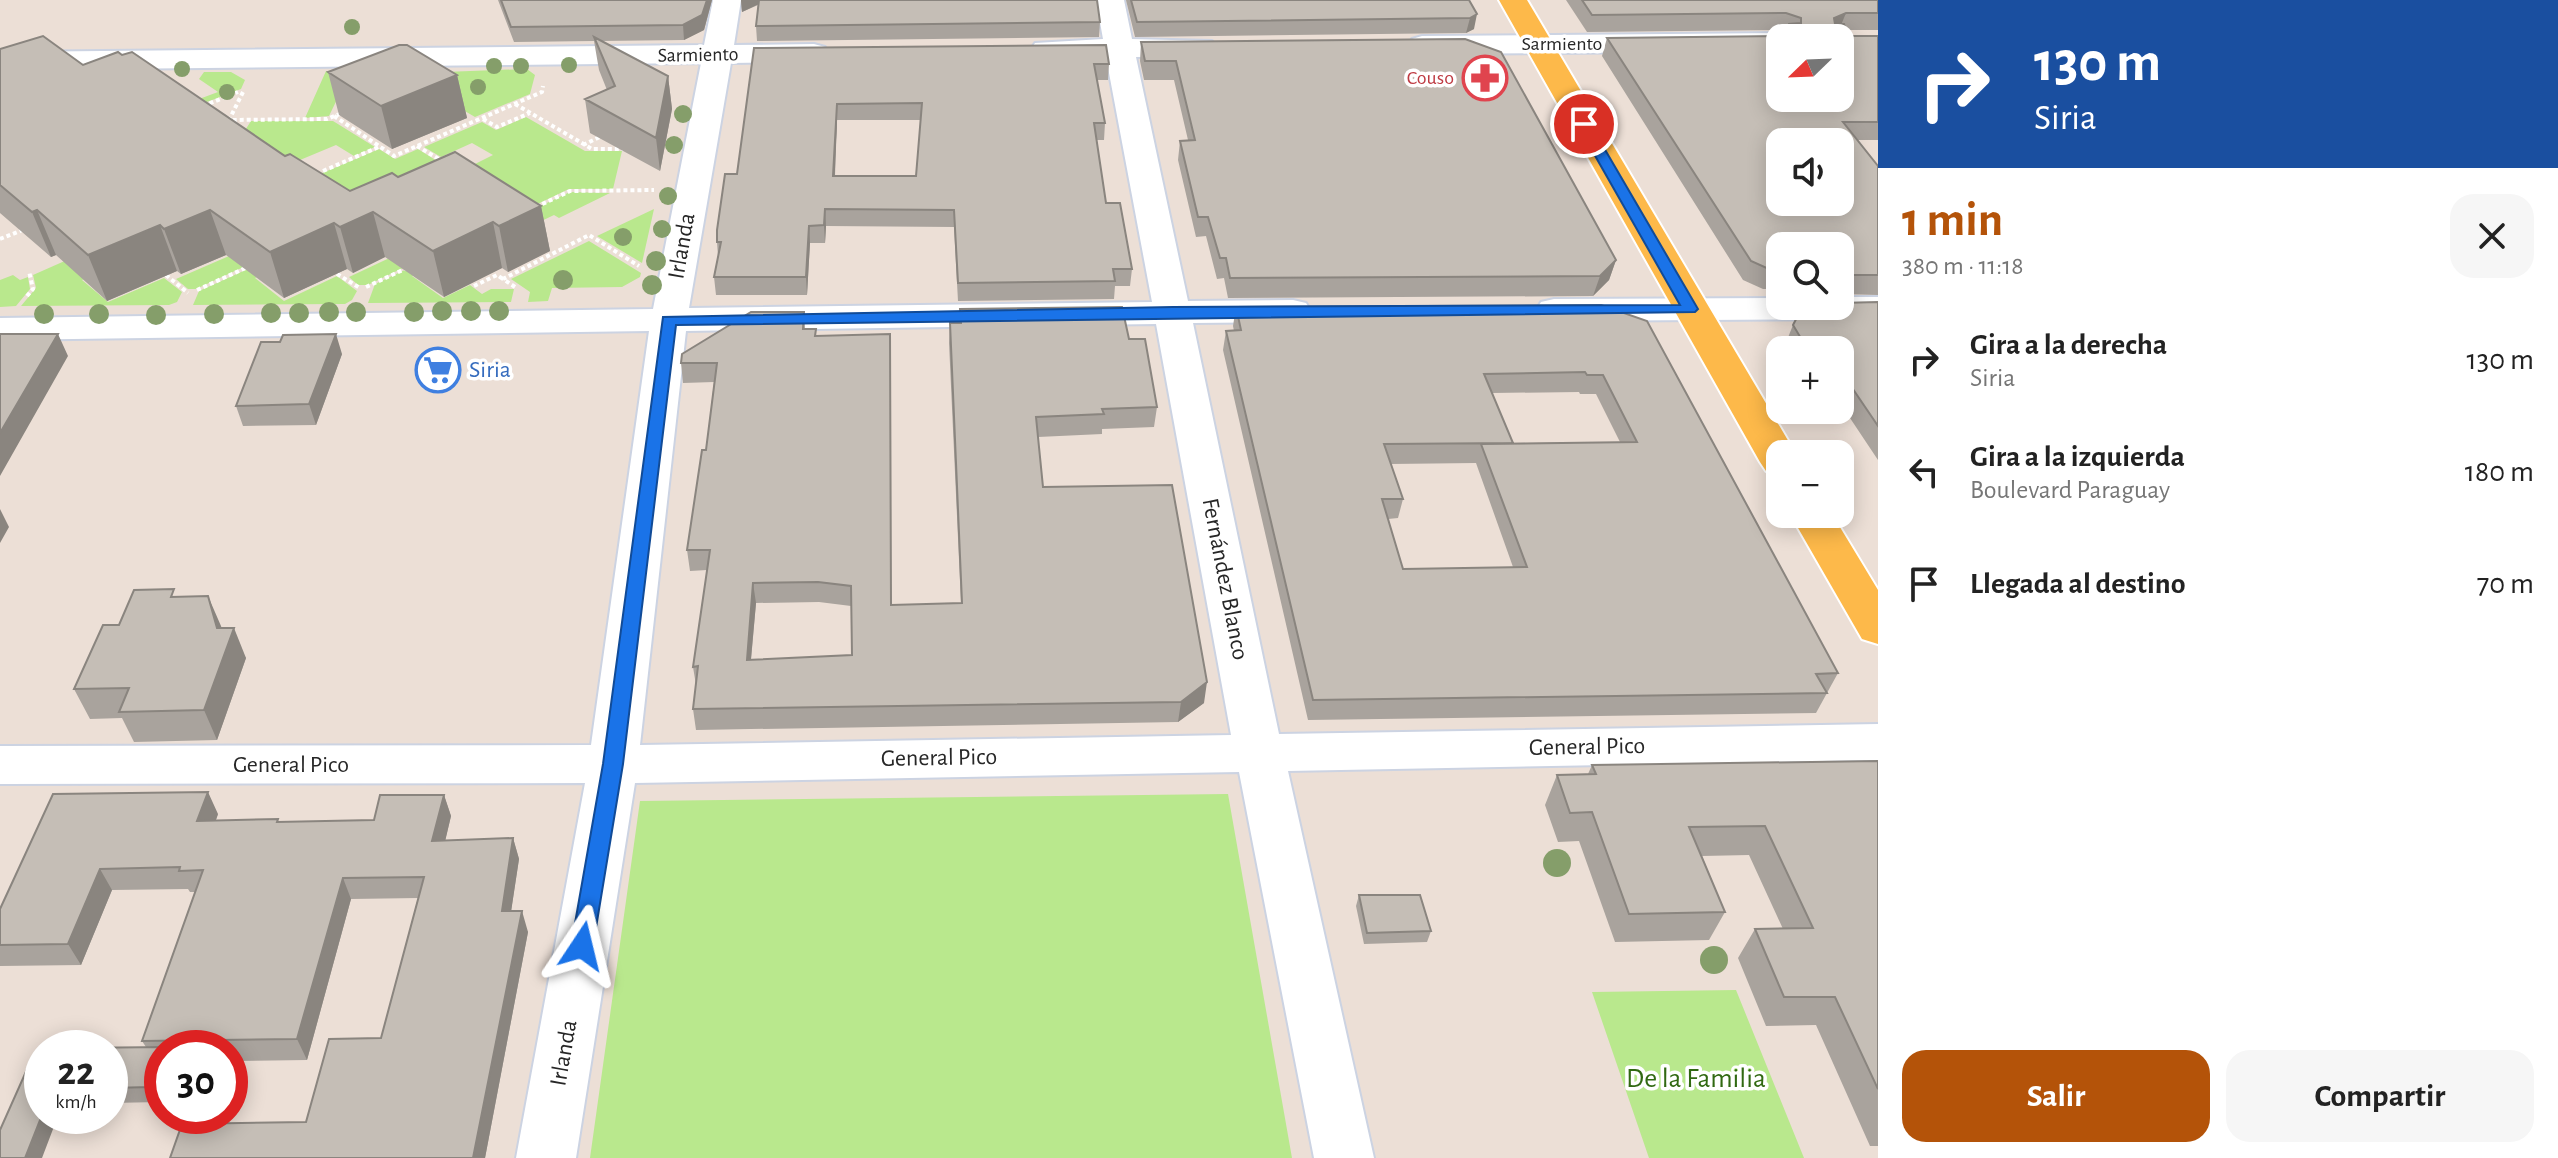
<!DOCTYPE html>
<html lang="es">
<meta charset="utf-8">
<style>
body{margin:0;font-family:"Alegreya Sans",sans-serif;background:#f6f6f6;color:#222;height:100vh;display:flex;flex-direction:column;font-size:30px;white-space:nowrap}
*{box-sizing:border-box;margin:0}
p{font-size:26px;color:#767676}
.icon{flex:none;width:44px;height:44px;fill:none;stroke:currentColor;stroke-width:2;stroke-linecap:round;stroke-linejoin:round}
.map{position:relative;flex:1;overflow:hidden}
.drawer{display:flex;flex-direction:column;background:#fff;width:680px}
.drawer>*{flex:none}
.banner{background:#1a4fa0;color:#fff;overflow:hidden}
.needle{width:52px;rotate:247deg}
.controls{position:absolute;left:1766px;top:24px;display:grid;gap:16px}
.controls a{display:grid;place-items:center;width:88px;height:88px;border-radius:16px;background:#fff;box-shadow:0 4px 20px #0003;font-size:40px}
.speed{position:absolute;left:24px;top:1030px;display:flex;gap:16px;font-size:40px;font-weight:700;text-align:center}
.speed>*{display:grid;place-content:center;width:104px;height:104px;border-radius:50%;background:#fff;box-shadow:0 4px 20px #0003;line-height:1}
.speed small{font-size:20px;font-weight:400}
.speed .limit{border:12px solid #d22;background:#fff;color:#111}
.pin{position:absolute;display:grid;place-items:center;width:68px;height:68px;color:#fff;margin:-34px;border:4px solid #fff;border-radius:50%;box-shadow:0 2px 8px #0007}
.me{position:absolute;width:88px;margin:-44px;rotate:10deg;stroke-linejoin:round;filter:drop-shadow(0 0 6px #0008)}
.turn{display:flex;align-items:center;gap:28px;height:168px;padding:0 24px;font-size:36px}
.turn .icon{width:104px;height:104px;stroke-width:2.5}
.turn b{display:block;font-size:56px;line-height:68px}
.round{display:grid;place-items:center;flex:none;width:84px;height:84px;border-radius:24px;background:#f6f6f6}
.head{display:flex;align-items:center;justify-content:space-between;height:136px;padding:0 24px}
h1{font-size:48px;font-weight:700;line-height:60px;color:#b45309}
.button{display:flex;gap:16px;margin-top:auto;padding:16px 24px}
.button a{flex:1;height:92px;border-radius:24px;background:#b45309;color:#fff;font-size:32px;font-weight:700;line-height:92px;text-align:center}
.button a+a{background:#f6f6f6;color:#222}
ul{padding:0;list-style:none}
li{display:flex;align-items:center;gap:24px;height:112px;padding:0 24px}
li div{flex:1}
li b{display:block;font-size:30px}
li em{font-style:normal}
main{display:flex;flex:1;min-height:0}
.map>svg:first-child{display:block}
</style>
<main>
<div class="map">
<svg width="1878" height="1158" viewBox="0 0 1878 1158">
<rect width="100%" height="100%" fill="#ecdfd6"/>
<path fill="#b9e88d" d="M527,69L535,75L530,94L475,117L417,83L444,72Z
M326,71H338L344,85L329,116L305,118Z
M204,72H231L245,80L241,89L170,116L164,112L218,92L199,79Z
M526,117L585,151H622L613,189H569L525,210L461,171L493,155L472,143L441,157L424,147L482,122L496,130Z
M251,121H333L375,147L354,156L336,145L300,160L320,174L379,149L395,159L418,149L456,173L141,254L82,280L108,302L164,278L182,292L177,302L169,305L21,306L36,288L33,275L119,237L233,149Z
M459,174L308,253L255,278L284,301L337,276L357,291L352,300L345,304L193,305L199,291Z
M570,192L610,193L559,218L554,215L468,256L462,252L412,276L443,298L470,285L482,294L491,289H514L511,302L368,303L375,284Z
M654,209L642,263L597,236Z
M432,238L446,247L368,285H358L349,277Z
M266,240L280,250L196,289H188L176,279Z
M589,241L641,273L640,277L622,287L552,288L548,301L528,302L530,292L511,279Z
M13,275L20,280L28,277L30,289L16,306L0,307V280Z
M1228,794L1292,1158H590L640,801Z
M1736,990L1804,1158H1649L1592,992Z"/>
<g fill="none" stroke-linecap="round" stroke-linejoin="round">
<g stroke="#ccd3e2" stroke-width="4">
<path id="minor" d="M713,0H741L734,45L814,44L825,47L829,53L825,59L814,62L731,63L689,308L1152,302L1106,57L1035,55L1031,49L1035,43L1103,39L1096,0H1124L1132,39L1212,41L1217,47L1212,53L1202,56L1136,57L1188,301L1293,300L1306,303L1311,311L1306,319L1293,322L1193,323L1279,734L1878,724V760L1288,771L1374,1158H1314L1239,772L635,783L576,1158H516L585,783L0,784V746L591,745L649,331L0,340V318L653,309L701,63L0,70V52L704,45ZM1156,324L1231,735L640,745L686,331Z
M1780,33L1792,38H1780V51L1422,54L1412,51L1407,45L1412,39L1422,36Z
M1840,297H1878V319L1554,321L1541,318L1536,310L1541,302L1554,299L1780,298V306H1840Z"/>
</g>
<g stroke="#fff" stroke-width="4">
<path id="major" d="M1499,0H1527L1796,454H1780V475L1766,471L1760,462Z
M1790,514H1832L1878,590V644L1862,639Z"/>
</g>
<path stroke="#fff" stroke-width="4" stroke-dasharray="4 3" stroke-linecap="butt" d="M243,92L229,120L327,119L342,113
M515,104L592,149H624
M203,106L238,92
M334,116L394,156L542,92L543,86
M483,119L497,127L530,113
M583,145L604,135
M417,146L442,161
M323,171L381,146
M536,207L570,191L654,190
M0,239L25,229
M337,274L360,288
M166,275L188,293
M474,286L497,275L503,279
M366,287L407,268
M515,287L503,279L589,235L639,266
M197,290L250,266
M27,296L33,289L29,271"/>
<use href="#minor" fill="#fff" fill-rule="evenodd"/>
<use href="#major" fill="#fdb94a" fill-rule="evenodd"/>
</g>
<g fill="#859e6a">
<circle cx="352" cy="27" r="8"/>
<circle cx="569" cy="65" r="8"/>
<circle cx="494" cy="66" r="8"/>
<circle cx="521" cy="66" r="8"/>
<circle cx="182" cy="69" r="8"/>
<circle cx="478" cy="87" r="8"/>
<circle cx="227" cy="92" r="8"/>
<circle cx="683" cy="114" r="9"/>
<circle cx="674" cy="145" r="9"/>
<circle cx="668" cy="196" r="9"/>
<circle cx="662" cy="229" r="9"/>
<circle cx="623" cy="237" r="9"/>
<circle cx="656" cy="261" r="10"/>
<circle cx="563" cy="280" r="10"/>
<circle cx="652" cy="285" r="10"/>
<circle cx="442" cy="311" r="10"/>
<circle cx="471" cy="311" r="10"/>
<circle cx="499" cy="311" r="10"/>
<circle cx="329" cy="312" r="10"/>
<circle cx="356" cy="312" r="10"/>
<circle cx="414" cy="312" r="10"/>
<circle cx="271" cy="313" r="10"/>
<circle cx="299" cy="313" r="10"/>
<circle cx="44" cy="314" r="10"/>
<circle cx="99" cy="314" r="10"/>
<circle cx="214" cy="314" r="10"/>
<circle cx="156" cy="315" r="10"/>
<circle cx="1557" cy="863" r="14"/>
<circle cx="1714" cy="960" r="14"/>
</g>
<path fill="#a9a39d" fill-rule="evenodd" d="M498,0H712L704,30L684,40L600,41L668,76L672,109L660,171L590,133L585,99L607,90L599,70L594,41L514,42Z
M741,0L1100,22L1099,37L757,41L756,26L758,5L742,12Z
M1126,0H1469L1474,29L1466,33L1135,37Z
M1566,0H1878V30H1845L1847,36H1878V140H1858L1878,166V295L1841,294L1840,296V246H1780V289H1763L1743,280L1602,56L1607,38L1785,36L1786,33L1780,30L1587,32Z
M1141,42L1616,260L1609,280L1593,296L1228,298L1224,278L1217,279L1206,236L1196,237L1178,160L1180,141L1188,140L1174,80H1144L1140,61Z
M754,48L1109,64L1108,80H1097L1105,123L1104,140H1096L1106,203L1132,269L1130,286H1115L1114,299L958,301L954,227L826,226L825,243H810L807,295H716L714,277L718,256L717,242L737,174ZM837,120H921L916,176H835Z
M0,49L83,65L285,156L350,191L541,206L550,251L508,272L502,268L444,297L385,257L353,273L347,269L284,298L226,255L181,274L177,271L107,301L56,255L51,257L0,213Z
M328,72L457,75L467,118L392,149L339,115Z
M1878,302V460L1840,403V350H1788L1785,345L1793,325Z
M1601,305L1838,673L1816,713L1308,720L1223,350L1226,331H1234L1233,326L1236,307ZM1579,392L1580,394H1596L1620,442L1512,443L1492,393ZM1476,463L1513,567L1403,569L1388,519L1398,518L1403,499L1390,464Z
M960,309L1129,339L1157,407L1154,427L1102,429V434L1038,437L1043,487L1204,703L1178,722L696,730L693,709L696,685L693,667L707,570L690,571L687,550L706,450L714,382L683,383L681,363L804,312L805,329L816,336L891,605L961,603L949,343L950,323H960ZM819,602L851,606L852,655L751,660L756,603Z
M280,342L342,354L316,425L243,426L236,406Z
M177,597L222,628L246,658L217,740L134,742L122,718L90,719L74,689L119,625Z
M1878,761V1146H1870L1816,1025L1766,1026L1738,958L1755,929H1783L1749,855L1702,856L1725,912L1709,940L1615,942L1579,841L1558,842L1545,805L1557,775L1588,774L1592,765Z
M444,795L451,816L445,841L513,838L519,859L511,911L528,932L485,1158H170L306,1122L381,1038L418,898L351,899L307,1060L230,1061V1048H162L160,1102L110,1103V1048L146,1047L142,1041L195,892H190L188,889L112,890L81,965L0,966V909L218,814L216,820L279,822L374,820Z
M1359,895L1431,931L1427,942L1364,944L1356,906Z"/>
<path fill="#8a857f" d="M707,0H712L704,30L684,40L683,25Z
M741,0H761V3L742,12Z
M1846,13L1839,30L1827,35L1834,18Z
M1477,14L1474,29L1466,33L1470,18Z
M457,75L467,118L392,149L381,106Z
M668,76L672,109L660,171L656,138Z
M837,104V120L834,193L833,176Z
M541,206L550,251L508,272L499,226Z
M825,209L826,226L825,243L824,225Z
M37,210L56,255L51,257L32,212Z
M210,210L226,255L181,274L164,229Z
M373,212L385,257L353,273L340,227Z
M493,222L502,268L444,297L433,251Z
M334,223L347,269L284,298L270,252Z
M160,225L177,271L107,301L88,255Z
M809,226L810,243L807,295L806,277Z
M1616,260L1609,280L1593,296L1600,276Z
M58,334L68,356L0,476V433Z
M336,334L342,354L316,425L309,404Z
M0,509L9,527L0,543Z
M753,583L756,603L749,680L747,660Z
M208,596L221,626L227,647L234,628L246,658L217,740L204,710L217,628Z
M1207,682L1204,703L1178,722L1181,702Z
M208,792L218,814L208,842L197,821Z
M444,795L451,816L440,863L432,841Z
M513,838L519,859L508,932L502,911Z
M100,869L112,890L81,965L68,944Z
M343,878L351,899L307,1060L297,1039Z
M522,911L528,932L485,1158H473Z
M162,1059V1097L160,1102L151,1087Z
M42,1116H58L42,1158H25Z"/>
<path fill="#c5beb6" stroke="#8a857f" stroke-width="2" fill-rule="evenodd" d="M501,0H707L702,15L683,25L511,27Z
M759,0H1097L1100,22L756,26Z
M1131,0H1469L1477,14L1470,18L1137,22Z
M1582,0H1878V13H1846L1834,18L1835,24H1844L1847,36H1878V122H1843L1878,166V275H1848L1846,284H1840V246H1780V270H1771L1751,261L1607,38L1787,36L1789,24L1801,23V18L1786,13L1592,15ZM1780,38H1840V98H1780ZM1780,142H1840V202H1780Z
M43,36L83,65L118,52L122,55L132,52L285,156L290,154L350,191L392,173L398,177L455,152L541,206L499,226L493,222L433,251L373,212L340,227L334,223L270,252L210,210L164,229L160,225L88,255L37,210L32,212L0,185V49Z
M594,37L668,76L656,138L585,99L615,86Z
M1465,39L1501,52L1616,260L1600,276L1230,278L1226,258H1220L1208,217H1198L1180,141L1195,140L1176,61H1145L1141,42Z
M399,45H407L457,75L381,106L328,72Z
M1106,45L1109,64H1094L1105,123H1094L1106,203H1120L1132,269H1113L1115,281L958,283L954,210L825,209L824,225L809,226L806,277H714L721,242H717V230L725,174H737L754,48ZM922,103L916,176H833L837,104Z
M1878,302V426L1842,373H1840V350H1808L1793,325L1803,306H1840V303Z
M1601,305L1647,321L1838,673L1816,674L1827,693L1313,700L1226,331L1241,330L1236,307ZM1585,372L1587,375H1603L1637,442L1481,444L1527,567L1403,569L1382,499H1403L1384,444L1513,443L1484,374Z
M1122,307L1129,339H1145L1157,407L1102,409L1104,414L1036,417L1043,487L1172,485L1207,682L1181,702L693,709L698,666L693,667L710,550H687L702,450H706L717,363H681L682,354L751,312H804L803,329H816L815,336L890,334L891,605L962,603L950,323H961L960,309ZM818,582L851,586L852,655L747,660L753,583Z
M0,334H58L0,433Z
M336,334L309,404L236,406L261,342H280L283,335Z
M174,589L171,597L208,596L217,628H234L204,710L119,712L129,688L74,689L103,625H119L134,590Z
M1878,761V1089L1835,997H1784L1755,929L1813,928L1765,826L1689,827L1725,912L1629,914L1592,812L1570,813L1557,775L1596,774L1592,765Z
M208,792L197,821L278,819L277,822L374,820L380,795H444L432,841L513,838L502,911H522L473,1158H170L182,1124L306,1122L329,1039L381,1038L424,877L343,878L297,1039L142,1041L203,870L179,871L180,867L100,869L68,944L0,945V909L53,794Z
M1359,895H1420L1431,931L1367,933Z
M167,1047L166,1048H162V1059L151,1087L110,1088V1048H66Z
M32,1058L42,1062V1115L25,1158H0V1130Z"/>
<path fill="#1a73e8" stroke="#114b97" stroke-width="2" d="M1584,120L1590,124L1698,309L1695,312L676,325L623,764L593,946L590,953L582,955L574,953L571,946L603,764L663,317L1173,307L1680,305L1577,124Z"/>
<defs>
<g id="pharmacy-ring" transform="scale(2.3)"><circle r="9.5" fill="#fff" stroke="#e0444e" stroke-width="1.5"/><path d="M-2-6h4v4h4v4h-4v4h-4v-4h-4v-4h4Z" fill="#e0444e"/></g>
<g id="supermarket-ring" transform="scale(2.3)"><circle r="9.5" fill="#fff" stroke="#3f7fe0" stroke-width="1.5"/><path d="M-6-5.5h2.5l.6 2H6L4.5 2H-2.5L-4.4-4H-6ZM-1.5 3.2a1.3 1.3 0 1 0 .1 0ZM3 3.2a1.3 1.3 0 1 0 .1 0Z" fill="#3f7fe0"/></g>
</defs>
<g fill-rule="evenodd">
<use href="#pharmacy-ring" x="1485" y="78"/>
<use href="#supermarket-ring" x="438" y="370"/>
</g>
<g text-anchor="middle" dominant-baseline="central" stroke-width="7" stroke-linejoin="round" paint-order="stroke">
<g font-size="20" fill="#272727" stroke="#fff">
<text x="1562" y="44">Sarmiento</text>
<text transform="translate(698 55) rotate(-1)">Sarmiento</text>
</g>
<g font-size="20" fill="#be3a42" stroke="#fff" text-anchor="end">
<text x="1454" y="78">Couso</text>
</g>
<g font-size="24" fill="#272727" stroke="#fff">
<text transform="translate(682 246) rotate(-80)">Irlanda</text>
<text transform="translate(1225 579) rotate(79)">Fernández Blanco</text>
<text transform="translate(1587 747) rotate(-1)">General Pico</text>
<text transform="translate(939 758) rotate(-1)">General Pico</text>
<text x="291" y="765">General Pico</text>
<text transform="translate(564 1053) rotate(-80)">Irlanda</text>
</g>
<g font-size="24" fill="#366cbe" stroke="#fff" text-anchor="start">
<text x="469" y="370">Siria</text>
</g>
<g font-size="28" fill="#316912" stroke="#fff">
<text x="1696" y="1079">De la Familia</text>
</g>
</g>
</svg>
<div class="controls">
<a><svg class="needle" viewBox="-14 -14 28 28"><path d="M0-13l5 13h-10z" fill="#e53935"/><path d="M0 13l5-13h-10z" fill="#767676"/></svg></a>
<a><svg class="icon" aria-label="sound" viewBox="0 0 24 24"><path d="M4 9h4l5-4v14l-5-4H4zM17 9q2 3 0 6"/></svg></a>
<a><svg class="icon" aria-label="search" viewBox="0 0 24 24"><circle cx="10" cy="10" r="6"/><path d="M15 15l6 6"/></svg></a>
<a>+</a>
<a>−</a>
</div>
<div class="speed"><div>22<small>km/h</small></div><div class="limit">30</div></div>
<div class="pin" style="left:1584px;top:124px;background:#d93025"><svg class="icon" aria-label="arrive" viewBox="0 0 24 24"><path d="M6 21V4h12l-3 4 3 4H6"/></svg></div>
<svg class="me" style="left:582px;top:946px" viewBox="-20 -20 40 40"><path d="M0-17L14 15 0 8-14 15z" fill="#1a73e8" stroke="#fff" stroke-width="4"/></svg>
</div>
<section class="drawer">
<div class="banner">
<div class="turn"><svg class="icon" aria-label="right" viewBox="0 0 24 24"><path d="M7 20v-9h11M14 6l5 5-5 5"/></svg><div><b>130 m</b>Siria</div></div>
</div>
<div class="head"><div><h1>1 min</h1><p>380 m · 11:18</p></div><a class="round"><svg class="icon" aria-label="close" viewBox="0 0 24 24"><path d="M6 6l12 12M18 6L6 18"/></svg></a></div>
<ul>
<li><svg class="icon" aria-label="right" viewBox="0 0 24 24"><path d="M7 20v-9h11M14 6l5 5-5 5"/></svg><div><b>Gira a la derecha</b><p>Siria</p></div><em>130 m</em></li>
<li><svg class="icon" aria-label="left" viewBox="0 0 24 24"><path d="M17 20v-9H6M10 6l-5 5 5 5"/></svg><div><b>Gira a la izquierda</b><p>Boulevard Paraguay</p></div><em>180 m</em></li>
<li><svg class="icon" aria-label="arrive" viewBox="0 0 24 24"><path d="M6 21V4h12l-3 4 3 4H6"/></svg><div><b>Llegada al destino</b></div><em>70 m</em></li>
</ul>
<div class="button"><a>Salir</a><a>Compartir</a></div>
</section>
</main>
